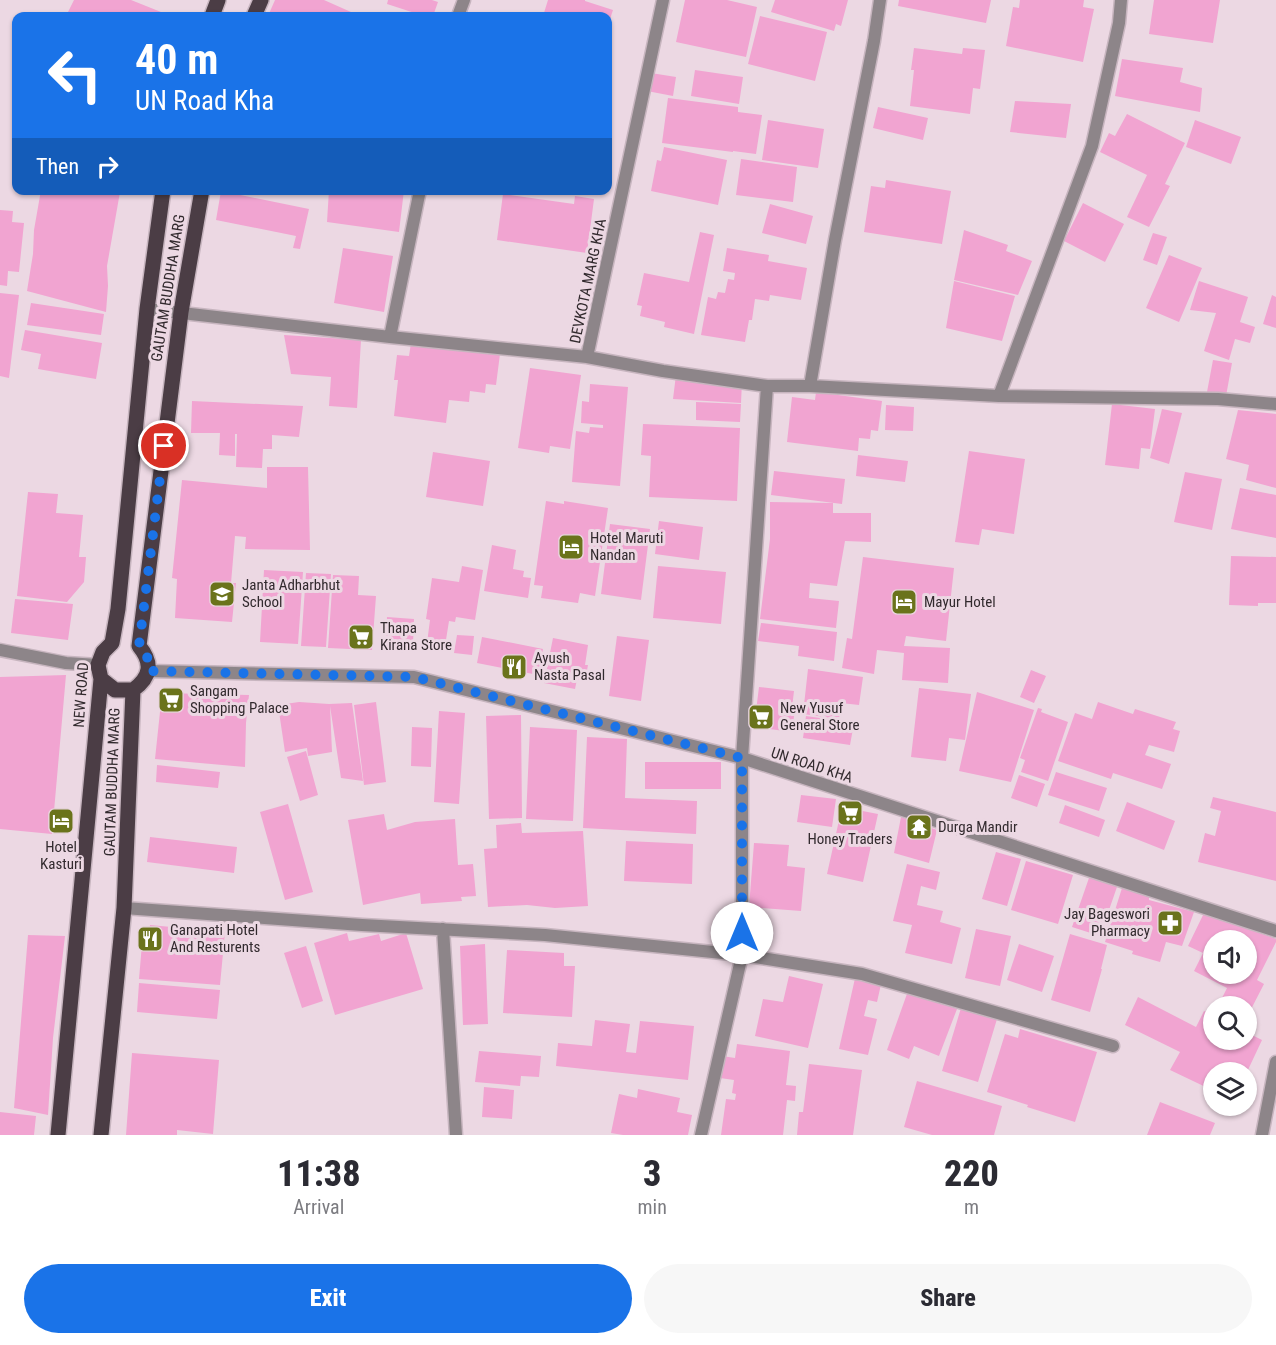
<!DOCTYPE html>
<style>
body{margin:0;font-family:"Roboto Condensed",sans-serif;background:#f7f7f7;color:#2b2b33;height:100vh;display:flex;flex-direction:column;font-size:22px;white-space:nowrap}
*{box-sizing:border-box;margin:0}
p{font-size:20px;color:#7c7c81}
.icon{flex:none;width:33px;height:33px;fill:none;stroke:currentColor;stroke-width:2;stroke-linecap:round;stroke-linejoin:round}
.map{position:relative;height:1135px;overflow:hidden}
.sheet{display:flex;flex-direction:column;background:#fff;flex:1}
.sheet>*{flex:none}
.hud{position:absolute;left:12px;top:12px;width:600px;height:183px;border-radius:12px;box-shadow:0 2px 4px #0004;background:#1a73e8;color:#fff;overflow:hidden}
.buttons{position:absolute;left:1203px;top:930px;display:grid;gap:12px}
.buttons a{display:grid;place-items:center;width:54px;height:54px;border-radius:50%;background:#fff;box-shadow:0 2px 4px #0004;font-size:30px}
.pin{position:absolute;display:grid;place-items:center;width:51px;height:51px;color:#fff;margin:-26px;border:3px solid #fff;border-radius:50%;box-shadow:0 2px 6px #0007}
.me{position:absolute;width:66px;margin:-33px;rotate:0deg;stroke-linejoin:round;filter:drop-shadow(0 0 4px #0008)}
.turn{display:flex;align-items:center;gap:21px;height:126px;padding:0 24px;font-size:27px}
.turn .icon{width:78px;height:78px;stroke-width:2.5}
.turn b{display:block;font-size:42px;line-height:51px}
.then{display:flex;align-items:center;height:57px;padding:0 24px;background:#0003;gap:12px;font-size:22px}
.eta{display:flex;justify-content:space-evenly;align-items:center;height:102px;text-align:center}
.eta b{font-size:36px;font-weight:800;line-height:42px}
.action{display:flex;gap:12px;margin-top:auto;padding:12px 24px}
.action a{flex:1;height:69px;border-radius:36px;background:#1a73e8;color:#fff;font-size:24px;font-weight:800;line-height:69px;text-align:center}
.action a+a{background:#f7f7f7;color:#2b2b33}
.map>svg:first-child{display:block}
</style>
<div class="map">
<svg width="1276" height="1135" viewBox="0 0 1276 1135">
<rect width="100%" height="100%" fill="#ecd8e3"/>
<path fill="#f1a4d1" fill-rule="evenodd" d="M74,0H131L171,16H72L67,14Z
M275,0H324L360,16H268Z
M388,0H432L438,2L433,16H424L387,4Z
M548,0H585V1L613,10L608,25V16H543Z
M685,0H727L757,7L746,57L676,42Z
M775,0H848L841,26L836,24L834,31L771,12Z
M899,0H991L986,23L898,6Z
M1020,0H1084L1083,7L1094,9L1083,62L1006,46L1013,7L1019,8Z
M1154,0H1220L1213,43L1149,34Z
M760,16L827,32L815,81L748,64Z
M914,48L962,54L963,48L985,50L980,89L973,88L970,114L910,106L914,70H911Z
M1122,59L1183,68L1180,82L1202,88L1200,112L1115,96Z
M695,70L743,77L739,104L691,96Z
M651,73L676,77L673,96L647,91Z
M608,96L612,97L610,115H608Z
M668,98L738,107V112L762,115L756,154L733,151V152L662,143Z
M1015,101L1071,104L1066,138L1010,132Z
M878,107L928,118L923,140L873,128Z
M1127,114L1185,143L1165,184L1170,186L1149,227L1127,217L1147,175L1100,152L1109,133L1115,136Z
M768,120L824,129L818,168L762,160Z
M1195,120L1241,137L1231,164L1186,147Z
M664,147L727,160L718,205L651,191L657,160L661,161Z
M741,159L797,167L793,202L736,195Z
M886,180L951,191L942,244L864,232L871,186L885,188Z
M41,190L120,192L107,266L108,286L106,312L27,291L33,254L34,230Z
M329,190H404L399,232L327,222Z
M221,191L309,209L300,249L293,248L296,236L216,220Z
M503,194L574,204L575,196L594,199L587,253L497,240Z
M1083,203L1124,224L1105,262L1064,241Z
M770,204L813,216L806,244L762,233Z
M0,210L13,211L12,222L24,223L19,272L8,271L7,286L0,285Z
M964,230L1008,245L1006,251L1032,261L1018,295L954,280Z
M700,232L714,235L694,334L664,327L665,322L640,316L642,306L637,305L644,273L689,282Z
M1153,233L1167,237L1157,265L1143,260Z
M343,248L393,256L384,312L334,303Z
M727,248L769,255L768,261L807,268L801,300L770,295L769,301L755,299L752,320H749L745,342L701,335L708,297L716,299L718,292L725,293L728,279L734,280L735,273L723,271Z
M1169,255L1202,268L1179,322L1146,308Z
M954,281L1015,296L1002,341L946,328Z
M1199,281L1248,297L1240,322L1255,327L1250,343L1235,339L1229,360L1204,351L1216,313L1190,310Z
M0,293L19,295L9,378L0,376Z
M1272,295L1276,297V328L1263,324Z
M31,303L104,314L101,335L27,325Z
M25,330L102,343L96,379L38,369L41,354L21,350Z
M284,335L361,340L357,408L329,406L331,377L291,374Z
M411,343L500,354L496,385L486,384L485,393L470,391L469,402L449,400L446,423L394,416L398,380H394L397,355L409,356Z
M1213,360L1232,363L1226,396L1207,392Z
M530,368L581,375L570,449L550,446L549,453L518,448Z
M676,375L742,382L741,403L673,399Z
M590,384L628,387L620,486L572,482L576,431L589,433L590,427L603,428V425L581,423L582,401L589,402Z
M816,392L882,401L878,431L871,430L870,439L859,438L858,451L787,442L792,397L815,400Z
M192,401L303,406L299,437L272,435V449H263L262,468L236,467L237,434H235V456L219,455L220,433H191Z
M696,402L741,404L740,422L696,420Z
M1112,404L1155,409L1150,449L1141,448L1139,469L1105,465Z
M886,405L914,407L913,431L885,430Z
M1162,409L1182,413L1169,464L1150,458Z
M1238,410L1276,414V488L1246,480L1249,465L1226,459Z
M643,424L740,428L737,501L649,497L651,456L641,455Z
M969,451L1025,459L1014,534L982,529L979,545L955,542Z
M433,452L490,461L483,506L426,497Z
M858,455L908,461L905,482L856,476Z
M267,467H308L310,550L245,549L246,537L235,536L231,583H236L232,622L175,618L177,579L172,578L182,480L267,488Z
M774,471L845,479L842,504L771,495Z
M1185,472L1222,479L1212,530L1174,522Z
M1240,488L1276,495V538L1231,529Z
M28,492L58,494L56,513L83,515L79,557H86L84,582L67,602L17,596Z
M546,501L564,504V501L608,508L595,596L580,593L578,603L541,598L543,586L534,585Z
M770,502L833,503V513H871V542L845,541L837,586L810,583L809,598L839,601L836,628L760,619L770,539Z
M659,521L703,527L699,560L655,554Z
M610,524L650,529L641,600L601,594Z
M492,545L516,550L513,569L524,571L523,577L531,578L528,598L484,591Z
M1231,556L1276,557V603H1258V606L1229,605Z
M863,557L954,568L946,641L906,636L904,646L950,648L948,683L902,680L904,653L877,650L874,674L842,668L847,638L852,639Z
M462,566L483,570L475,620L456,617L455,622L449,621L445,646L427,643L430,620L426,619L432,578L459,582Z
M658,566L726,572L721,624L653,618Z
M264,570L303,572L298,644L260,642Z
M306,573L331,574L326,647L301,646Z
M333,575L359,576L358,595L376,596L372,650L328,648Z
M15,599L73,604L68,640L11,633Z
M387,617L414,619L413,643L386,642Z
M761,623L837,632L834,661L798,656L799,646L758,641Z
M457,635L474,636L472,655L454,653Z
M617,636L649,640L641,701L609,696Z
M482,637L543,649L538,675L477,663Z
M553,638L588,645L585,665H588L585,681L577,679L575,689L544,683Z
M808,669L863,677L859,705L841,703L839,719L803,714Z
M1031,670L1046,676L1034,703L1020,697Z
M66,675L52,834L0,829V677Z
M759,687L794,691L792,708H795L792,732L754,727Z
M919,688L971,694L965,740L949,738L946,761L911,757Z
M977,692L1034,710L1011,782L959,771Z
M162,693L249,695L246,723L245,767L155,759Z
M299,702L329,704L352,703L363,781L341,778L330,706L332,752L308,756L307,748L285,752L278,705Z
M376,702L386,782L364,785L354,705Z
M1098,702L1133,714L1135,709L1176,722L1173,729L1180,731L1174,752L1149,745L1145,755L1171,764L1162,789L1113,773L1111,779L1058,761L1075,713L1092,719Z
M1038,708L1042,709L1041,712L1068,722L1048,781L1021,772L1025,760L1020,758Z
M439,711L465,713L459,804L434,802Z
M521,715L522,818L489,819L486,716Z
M806,716L854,723L850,745L803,738Z
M412,727L432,728L431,767L411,766Z
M530,727L577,730L573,821L526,819Z
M587,737L627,739L625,798L697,801L696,834L583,828Z
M306,751L318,795L300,801L287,757Z
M645,762H721V789H645Z
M157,765L220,772L218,788L156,782Z
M1056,772L1107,788L1099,811L1048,795Z
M1019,775L1045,784L1037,807L1011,798Z
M801,795L836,799L832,827L797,822Z
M1213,797L1276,812V881L1198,862L1205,833L1215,836L1221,811L1210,808Z
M1127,802L1175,821L1164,850L1116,831Z
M288,804L313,892L285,900L260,812Z
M1065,805L1105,820L1099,837L1059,823Z
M842,807L878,814L863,882L827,874Z
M384,814L387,830L415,822L455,819L458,865L473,864L476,896L461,897L462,901L421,904L420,893L363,905L348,820Z
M901,817L937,830L929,863L894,853Z
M521,823L522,833L583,831L588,906L555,908L527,905L488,907L484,849L497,848L496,825Z
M150,837L237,847L234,873L147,862Z
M626,841L693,844L692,884L624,881Z
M754,843L789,845L787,866L805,868L801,911L749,907Z
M996,852L1021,859L1007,906L982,899Z
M1026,861L1073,875L1058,924L1011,910Z
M907,864L940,872L936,890L921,886L917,905L943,911L940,922L961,928L952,964L905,953L912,925L893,921Z
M1090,875L1118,884L1100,936L1072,927Z
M1122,888L1149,894V900L1194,912L1182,946L1166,942L1160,962L1132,954L1133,951L1105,942Z
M1204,913L1276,939V942L1257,980L1264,984L1246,1019V1006H1218L1227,988L1194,971L1203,953L1188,946ZM1214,940H1246V974H1214Z
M150,925L225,932L220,985L139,979L142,944H147Z
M976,929L1011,936L1000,986L965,978Z
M347,933L349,941L379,934L381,941L406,933L423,989L335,1015L314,943Z
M1070,934L1107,945L1101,969H1102L1090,1012L1051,1000Z
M28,935L65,936L53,1038L48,1115L14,1108Z
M485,944L488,1024L463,1025L460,946Z
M1019,944L1054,956L1042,992L1007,980Z
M306,946L323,1001L302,1008L284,953Z
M507,950L564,953V966H575L572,1017L503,1013Z
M856,974L882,980L877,1002L868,1000L864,1016L877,1019L868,1055L839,1049Z
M789,976L823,984L808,1048L755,1036L763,999L783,1002Z
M139,983L220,990L217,1019L137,1012Z
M908,991L957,1009L939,1056L914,1046L909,1059L887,1050Z
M1138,997L1196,1027L1204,1011L1214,1015V1040H1246V1032L1262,1040L1247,1072H1214V1091L1170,1070L1180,1052L1125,1025Z
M961,1008L997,1019L978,1082L942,1071Z
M595,1020L630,1024L626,1052L636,1053L640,1021L694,1026L688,1080L556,1066L558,1043L592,1046Z
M1020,1029L1097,1052L1075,1122L1027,1107L1028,1105L987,1092L1005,1034L1018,1038Z
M737,1044L790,1051L786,1085L796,1086L795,1101L787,1100L783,1135H721L726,1099L735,1100L736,1094L732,1093L734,1080L720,1078L722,1056L735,1058Z
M479,1051L541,1056L539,1077L521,1076L520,1086L475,1082Z
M132,1053L219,1060L213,1134L177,1130V1135H126Z
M809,1064L862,1070L853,1135H797L799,1112H803Z
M917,1081L1002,1106L994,1135H932L904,1127Z
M484,1087L514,1090L512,1119L482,1117Z
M638,1089L680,1098L677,1112L692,1115L688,1135H623L611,1133L619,1094L637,1098Z
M1160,1102L1215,1123L1210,1135H1147Z
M0,1112L36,1116L34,1135H0Z"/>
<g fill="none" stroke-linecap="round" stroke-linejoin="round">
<g stroke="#c7b5bf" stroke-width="15">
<path id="minor" d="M458,16L464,0
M147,309L390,337L587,357L663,371L767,386H810L999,396L1218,399L1276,404
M390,337L420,190
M587,357L663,0
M810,386L835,240L874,41L880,0
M999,396L1092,146L1119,23L1121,0
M124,908L362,925L545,935L742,955L862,974L1113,1046
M443,929L456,1135
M701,1135L742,955V758L767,386"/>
</g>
<g stroke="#c7b5bf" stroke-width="15">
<path id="tertiary" d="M0,650L66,663L98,665
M149,671L414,677L742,758L1276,931
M1262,1135L1276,1062"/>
</g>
<g stroke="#c7b5bf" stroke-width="18">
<path id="primary" d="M212,16L218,0
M254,16L261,0
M101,679L115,690H133
M133,690C151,677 153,663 139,646L181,312L202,190
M58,1135L101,679L98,665L103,652L112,643L118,609L147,309L163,190
M101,1135L124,908L133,690"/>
</g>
<use href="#minor" stroke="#8d8589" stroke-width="12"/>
<use href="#tertiary" stroke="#8d8589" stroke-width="12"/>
<use href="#primary" stroke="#4b3d45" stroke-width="15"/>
</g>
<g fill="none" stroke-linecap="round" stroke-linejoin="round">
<path stroke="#1a73e8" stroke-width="10" stroke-dasharray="0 18" d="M164,446L139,646L147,656L149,671L414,677L742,758V933"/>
</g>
<defs>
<g id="hotel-square" transform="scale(1.35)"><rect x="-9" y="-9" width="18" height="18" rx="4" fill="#6a731b" stroke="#ecd8e3"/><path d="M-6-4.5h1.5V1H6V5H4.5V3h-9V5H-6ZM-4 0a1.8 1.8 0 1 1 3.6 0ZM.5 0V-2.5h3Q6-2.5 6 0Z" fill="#fff"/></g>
<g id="school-square" transform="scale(1.35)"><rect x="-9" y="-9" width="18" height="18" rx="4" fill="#6a731b" stroke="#ecd8e3"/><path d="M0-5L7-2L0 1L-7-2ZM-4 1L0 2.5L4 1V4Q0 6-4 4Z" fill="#fff"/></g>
<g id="supermarket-square" transform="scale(1.35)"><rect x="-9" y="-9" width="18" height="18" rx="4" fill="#6a731b" stroke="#ecd8e3"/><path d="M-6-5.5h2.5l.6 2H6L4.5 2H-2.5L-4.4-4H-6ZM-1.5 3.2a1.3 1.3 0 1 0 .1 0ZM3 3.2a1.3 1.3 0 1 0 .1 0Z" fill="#fff"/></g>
<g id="restaurant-square" transform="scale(1.35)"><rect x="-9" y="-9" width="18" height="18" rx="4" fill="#6a731b" stroke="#ecd8e3"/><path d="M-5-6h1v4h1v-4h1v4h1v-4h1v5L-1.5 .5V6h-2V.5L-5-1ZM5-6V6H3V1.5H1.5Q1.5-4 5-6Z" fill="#fff"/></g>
<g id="temple-square" transform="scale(1.35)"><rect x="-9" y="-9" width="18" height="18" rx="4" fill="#6a731b" stroke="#ecd8e3"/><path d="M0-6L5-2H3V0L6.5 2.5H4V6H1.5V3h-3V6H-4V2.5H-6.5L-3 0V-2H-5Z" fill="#fff"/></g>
<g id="pharmacy-square" transform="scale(1.35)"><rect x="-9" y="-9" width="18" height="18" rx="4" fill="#6a731b" stroke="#ecd8e3"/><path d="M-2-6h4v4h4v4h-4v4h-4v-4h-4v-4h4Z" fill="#fff"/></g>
</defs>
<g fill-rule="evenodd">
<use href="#hotel-square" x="571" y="547"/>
<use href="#school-square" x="222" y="594"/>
<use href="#hotel-square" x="904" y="602"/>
<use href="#supermarket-square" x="361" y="637"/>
<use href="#restaurant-square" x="514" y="667"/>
<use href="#supermarket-square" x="171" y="700"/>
<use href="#supermarket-square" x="761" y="717"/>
<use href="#supermarket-square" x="850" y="813"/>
<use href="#hotel-square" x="61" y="821"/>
<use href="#temple-square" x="919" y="827"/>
<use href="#pharmacy-square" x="1170" y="923"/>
<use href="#restaurant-square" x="150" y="939"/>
</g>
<g text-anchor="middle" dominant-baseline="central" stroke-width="6" stroke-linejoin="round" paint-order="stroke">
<g font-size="15" fill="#322a2e" stroke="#ecd8e3">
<text transform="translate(588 281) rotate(-78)">DEVKOTA MARG KHA</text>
<text transform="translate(168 288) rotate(-81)">GAUTAM BUDDHA MARG</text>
<text transform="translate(81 695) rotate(-86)">NEW ROAD</text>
<text transform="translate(812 765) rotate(18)">UN ROAD KHA</text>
<text transform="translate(112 782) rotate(-88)">GAUTAM BUDDHA MARG</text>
</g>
<g font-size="15" fill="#322a2e" stroke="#ecd8e3" text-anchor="start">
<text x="590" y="538">Hotel Maruti<tspan x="590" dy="17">Nandan</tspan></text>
<text x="242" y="585">Janta Adharbhut<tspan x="242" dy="17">School</tspan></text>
<text x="924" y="602">Mayur Hotel</text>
<text x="380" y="628">Thapa<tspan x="380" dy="17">Kirana Store</tspan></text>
<text x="534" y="658">Ayush<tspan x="534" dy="17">Nasta Pasal</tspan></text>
<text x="190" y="691">Sangam<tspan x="190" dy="17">Shopping Palace</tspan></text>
<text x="780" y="708">New Yusuf<tspan x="780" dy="17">General Store</tspan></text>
<text x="938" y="827">Durga Mandir</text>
<text x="850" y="839" text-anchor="middle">Honey Traders</text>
<text x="61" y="847" text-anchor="middle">Hotel<tspan x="61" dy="17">Kasturi</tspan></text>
<text x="1150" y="914" text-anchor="end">Jay Bageswori<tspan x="1150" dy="17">Pharmacy</tspan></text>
<text x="170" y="930">Ganapati Hotel<tspan x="170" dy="17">And Resturents</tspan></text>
</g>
</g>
</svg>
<div class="buttons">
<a><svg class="icon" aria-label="sound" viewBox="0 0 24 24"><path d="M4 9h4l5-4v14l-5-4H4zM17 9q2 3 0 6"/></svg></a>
<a><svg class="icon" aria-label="search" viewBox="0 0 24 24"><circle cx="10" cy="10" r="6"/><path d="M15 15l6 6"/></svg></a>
<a><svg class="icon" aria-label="layers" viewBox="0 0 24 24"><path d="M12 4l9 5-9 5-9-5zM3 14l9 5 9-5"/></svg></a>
</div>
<div class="pin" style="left:164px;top:446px;background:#d93025"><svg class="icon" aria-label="arrive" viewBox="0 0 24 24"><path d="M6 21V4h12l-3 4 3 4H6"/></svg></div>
<svg class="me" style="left:742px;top:933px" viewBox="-20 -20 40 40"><circle r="19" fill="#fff"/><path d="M0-13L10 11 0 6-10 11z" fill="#1a73e8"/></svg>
<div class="hud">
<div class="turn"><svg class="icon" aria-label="left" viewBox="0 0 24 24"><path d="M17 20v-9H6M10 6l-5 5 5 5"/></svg><div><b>40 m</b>UN Road Kha</div></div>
<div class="then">Then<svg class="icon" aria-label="right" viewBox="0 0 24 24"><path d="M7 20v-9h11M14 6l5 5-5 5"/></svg></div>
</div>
</div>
<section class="sheet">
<div class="eta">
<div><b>11:38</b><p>Arrival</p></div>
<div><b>3</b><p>min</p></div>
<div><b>220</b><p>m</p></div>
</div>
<div class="action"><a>Exit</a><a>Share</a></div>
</section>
